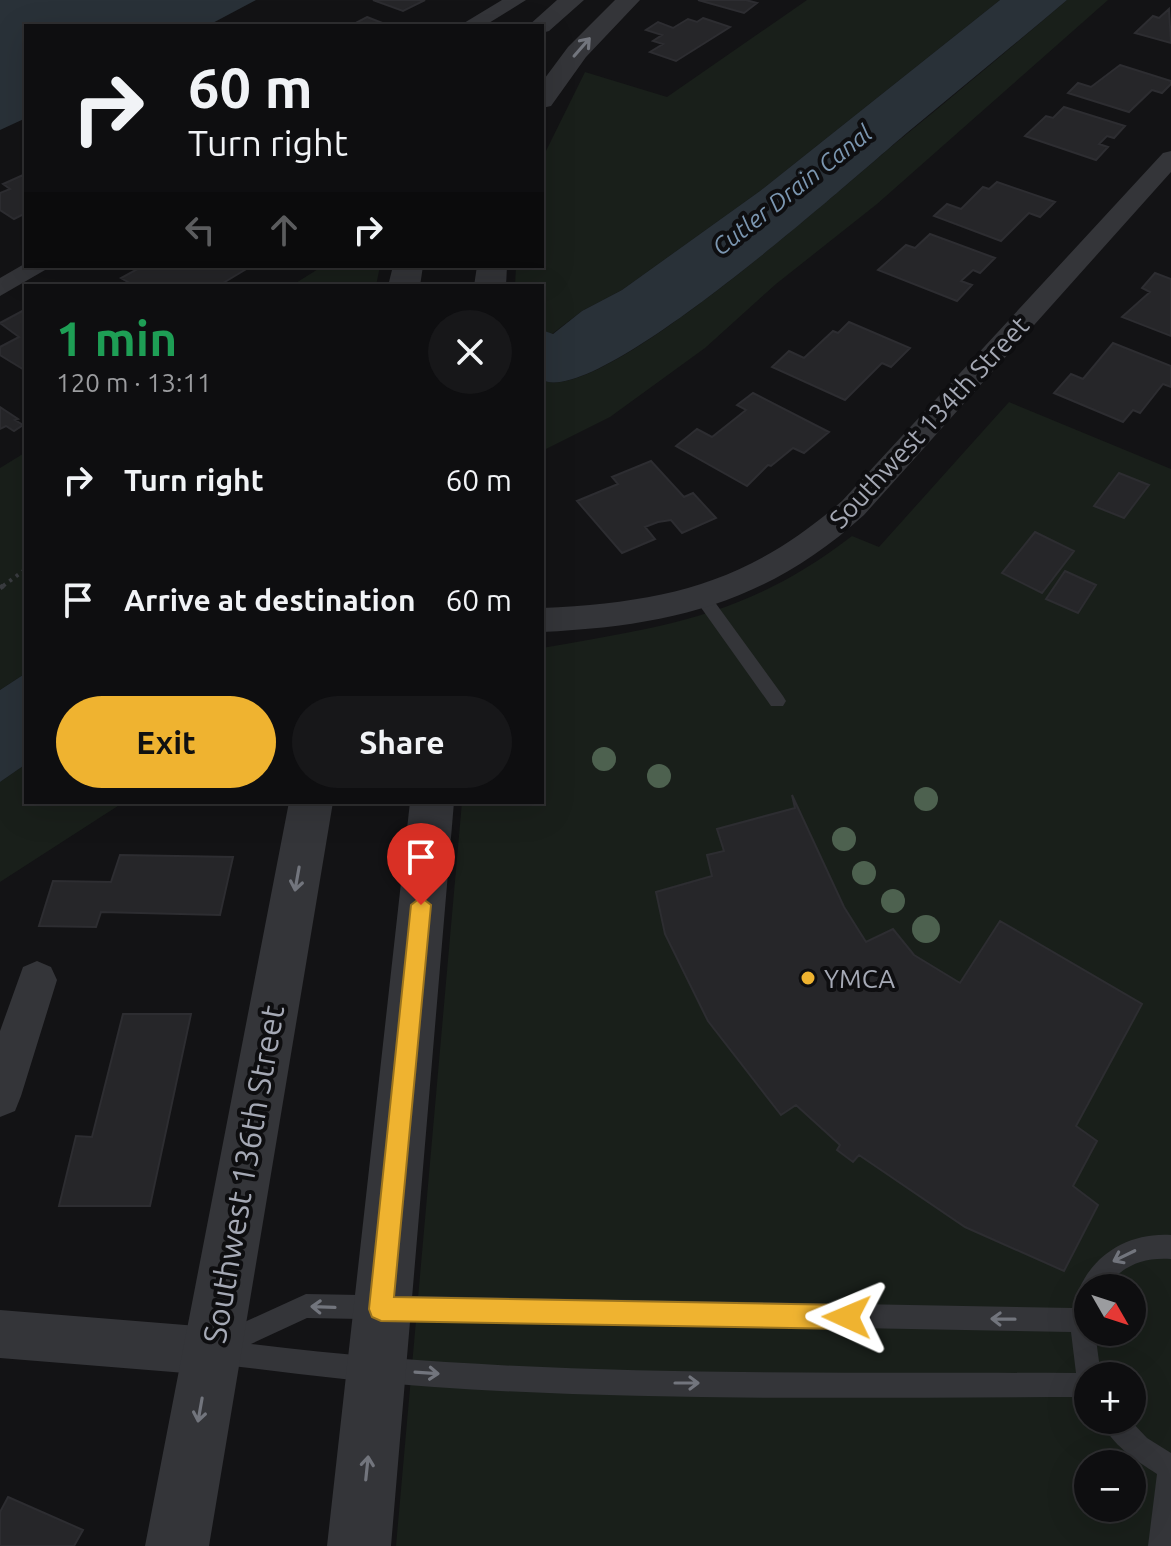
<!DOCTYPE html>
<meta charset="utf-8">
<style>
body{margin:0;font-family:Ubuntu,sans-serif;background:#171719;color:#f1f3f6;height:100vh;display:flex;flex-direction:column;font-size:30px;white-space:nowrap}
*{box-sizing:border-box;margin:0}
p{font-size:26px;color:#9b9c9f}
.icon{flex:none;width:44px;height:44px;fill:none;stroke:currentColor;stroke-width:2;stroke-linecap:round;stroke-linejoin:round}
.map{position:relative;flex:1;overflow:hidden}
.panel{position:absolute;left:24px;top:284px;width:520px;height:520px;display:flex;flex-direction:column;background:#0e0e10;border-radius:0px;box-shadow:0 8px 32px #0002,0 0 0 2px #2e2e30}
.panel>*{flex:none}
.banner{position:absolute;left:24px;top:24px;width:520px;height:244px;border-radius:0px;box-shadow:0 8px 32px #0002,0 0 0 2px #2e2e30;background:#0e0e10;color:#f1f3f6;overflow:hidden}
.needle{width:52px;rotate:129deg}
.controls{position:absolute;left:1074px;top:1274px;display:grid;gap:16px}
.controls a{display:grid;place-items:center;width:72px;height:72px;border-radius:50%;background:#0e0e10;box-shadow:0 8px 32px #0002,0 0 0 2px #2e2e30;font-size:40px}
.pin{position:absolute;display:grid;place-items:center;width:68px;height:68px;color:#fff;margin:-82px -34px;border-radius:50% 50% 50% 0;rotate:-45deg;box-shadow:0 0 8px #0007}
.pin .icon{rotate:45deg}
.me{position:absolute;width:88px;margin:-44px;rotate:271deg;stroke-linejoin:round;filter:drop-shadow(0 0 6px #0008)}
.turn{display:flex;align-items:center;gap:28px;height:168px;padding:0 32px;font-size:36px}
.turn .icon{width:104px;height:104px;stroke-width:2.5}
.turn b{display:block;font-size:56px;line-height:68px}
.lanes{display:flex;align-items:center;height:76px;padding:0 32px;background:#0003;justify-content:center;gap:40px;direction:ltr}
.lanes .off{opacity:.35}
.round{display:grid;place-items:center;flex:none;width:84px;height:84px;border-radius:42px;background:#171719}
.headline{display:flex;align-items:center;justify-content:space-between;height:136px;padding:0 32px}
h1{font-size:48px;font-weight:700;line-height:60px;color:#1e9e55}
.primary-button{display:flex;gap:16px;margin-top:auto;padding:16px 32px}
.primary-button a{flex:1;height:92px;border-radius:48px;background:#efb330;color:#111;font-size:32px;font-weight:700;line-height:92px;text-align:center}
.primary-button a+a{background:#171719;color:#f1f3f6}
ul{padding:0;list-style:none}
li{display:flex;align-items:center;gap:24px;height:120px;padding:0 32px}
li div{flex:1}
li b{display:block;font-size:30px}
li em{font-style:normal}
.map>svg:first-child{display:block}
</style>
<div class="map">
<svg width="1171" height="1546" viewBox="0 0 1171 1546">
<rect width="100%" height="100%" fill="#131315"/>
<path fill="#191f1a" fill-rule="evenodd" d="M807,0H1000L760,191L622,290L582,311L552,334L542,330V286H515L516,266H542V159L585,72L667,97Z
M1067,0H1108L877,204L776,284L705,348L610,417L542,451V380C600,409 856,174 908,133C962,89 1014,45 1067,0Z
M323,266H380L376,286H291Z
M1009,402L1171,469V1546H396L462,802H542V648C667,626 748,616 852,536L879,547ZM1088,1288H1132V1332H1088ZM1088,1376H1132V1420H1088ZM1088,1464H1132V1508H1088Z
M26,452V673L0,690V468Z
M26,764V802H124L0,882V782Z"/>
<path fill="#293138" d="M0,0H256L207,26H26V118L0,130Z
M1000,0H1067C1014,45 961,88 908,132C858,174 598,409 542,380V330L553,334L582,311L622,290L760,191Z
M26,673V764L0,782V690Z"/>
<path fill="#262629" stroke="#2d2d31" stroke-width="2" d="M373,0H425L403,11Z
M698,0H746L757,3L744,13Z
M1169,9L1171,43L1135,33L1153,16L1159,18Z
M367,17L390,26H350Z
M703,18L730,27L676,61L650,52L663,44L653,41L662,35L646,30L658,22L673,28L688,19L697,22Z
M1120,65L1171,81V84L1162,93L1152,90L1129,112L1068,93L1078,83L1091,87Z
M1064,107L1125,126L1114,138L1107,136L1099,144L1108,147L1096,160L1025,136L1046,116L1053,118Z
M23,175L26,213L14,219L0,210V193L10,189L3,184Z
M997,182L1055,202L1040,217L1029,213L1001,241L934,216L947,204L961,209L983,187L989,189Z
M930,234L995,258L980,273L973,270L961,281L972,285L957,301L878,270L906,245L915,248Z
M143,266H245L248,268L218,286H135L121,278Z
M1155,273L1171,279V336L1122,317L1150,292L1142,288Z
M26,309V371L0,355V347L19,337L0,323Z
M849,322L910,348L891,367L882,363L845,400L772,367L789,351L804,358L833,331L838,333Z
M1113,343L1171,366V387L1163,384L1140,413L1133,410L1123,422L1054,393L1071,374L1083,379Z
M753,393L829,432L804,453L793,448L771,466L768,465L747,486L676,446L697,429L712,437L746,410L737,405Z
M0,407L18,419L15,420L23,425L14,431L6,426L0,429Z
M651,461L684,497L693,493L716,518L682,533L671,520L658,522L645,527L655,539L622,553L577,501L618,484L612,477Z
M1119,473L1149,485L1124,518L1094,506Z
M1035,532L1074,551L1042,593L1002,573Z
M1065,571L1096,585L1078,613L1046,599Z
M792,795L844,907L866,942L893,929L914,955L960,983L1000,921L1142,1004L1076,1126L1097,1141L1073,1186L1098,1205L1064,1271L965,1227L859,1155L853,1162L837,1150L840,1145L796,1105L781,1115L708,1021L665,934L656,892L712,876L707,855L724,851L717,829L795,808Z
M120,855L233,857L220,915L101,912L96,927L39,926L53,881L111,882Z
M123,1014H191L150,1206H59L76,1136L92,1137Z
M8,1497L83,1530L74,1546H0V1512Z"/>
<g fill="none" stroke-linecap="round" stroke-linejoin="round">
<path stroke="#3a3c40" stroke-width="4" stroke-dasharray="3 5" stroke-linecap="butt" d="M3,586L26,569"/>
<path stroke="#3a3c40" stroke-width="5" stroke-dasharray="4 6" stroke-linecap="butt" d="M0,588L6,584"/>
<path fill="#343539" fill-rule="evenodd" d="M703,592L709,594L783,696L786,701L783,706H771L697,602L695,598Z
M1171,1235V1259C1142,1257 1123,1266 1104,1288H1088V1332H1095L1101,1376H1088V1397C870,1397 651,1402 434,1387C361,1382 289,1373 217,1364L208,1361L205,1352L216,1335L306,1294L1073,1308C1083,1261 1123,1232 1171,1235ZM307,1318L1071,1332L1076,1373C801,1372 525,1378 251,1344Z
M1101,1420H1130L1147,1438L1171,1453V1546H1148L1157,1474C1136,1460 1111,1445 1101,1420Z"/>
<path fill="#343539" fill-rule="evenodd" d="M502,0H526L484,26H459Z
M1171,151V172L864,515C767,603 670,626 542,632V608C665,602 747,584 842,501L1163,153Z
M26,263V266H52L0,296V278Z
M37,961L51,967L57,980L21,1096L15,1111L0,1117V1031L23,967Z
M0,1310L210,1327L227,1334L234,1351L227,1368L210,1375L0,1358Z"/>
<path fill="#343539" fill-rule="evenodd" d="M557,0H584L549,31L542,33V26H528Z
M615,0H640L586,57L551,106L542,108V82L568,47Z
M393,266H423L420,286H388Z
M477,266H507L506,286H474Z
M289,802H333L209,1546H145Z
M410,802H454L391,1546H327Z"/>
</g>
<g fill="#4d614f">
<circle cx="604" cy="759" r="12"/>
<circle cx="659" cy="776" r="12"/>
<circle cx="926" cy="799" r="12"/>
<circle cx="844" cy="839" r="12"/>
<circle cx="864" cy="873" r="12"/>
<circle cx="893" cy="901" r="12"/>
<circle cx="926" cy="929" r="14"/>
</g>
<defs><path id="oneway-shaft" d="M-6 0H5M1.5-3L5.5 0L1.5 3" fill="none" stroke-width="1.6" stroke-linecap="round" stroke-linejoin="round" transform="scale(2)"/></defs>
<g stroke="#72757d">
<use href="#oneway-shaft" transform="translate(582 47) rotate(-49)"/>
<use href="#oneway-shaft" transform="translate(297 879) rotate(100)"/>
<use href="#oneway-shaft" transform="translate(1124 1256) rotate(154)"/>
<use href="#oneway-shaft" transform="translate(323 1307) rotate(-178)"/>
<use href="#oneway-shaft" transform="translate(1003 1319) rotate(-179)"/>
<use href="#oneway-shaft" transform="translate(427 1373) rotate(4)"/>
<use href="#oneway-shaft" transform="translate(687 1383)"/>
<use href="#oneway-shaft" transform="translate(200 1410) rotate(100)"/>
<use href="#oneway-shaft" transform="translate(367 1468) rotate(-84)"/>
</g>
<path fill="#efb330" stroke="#9b741f" stroke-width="2" d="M421,897L431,905L394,1297L847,1305L856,1308L859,1317L856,1325L847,1329L381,1321L372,1317L369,1309L411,905Z"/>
<circle fill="#efb330" stroke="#0e0e10" stroke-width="3" cx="808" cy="978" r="8"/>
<g text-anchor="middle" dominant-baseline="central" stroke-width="8" stroke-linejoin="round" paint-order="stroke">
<g font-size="24" font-style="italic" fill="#7b96b0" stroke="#0e0e10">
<text transform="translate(792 190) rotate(-38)">Cutler Drain Canal</text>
</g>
<g font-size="26" fill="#a5a9b5" stroke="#0e0e10">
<text transform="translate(929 422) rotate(-47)">Southwest 134th Street</text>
</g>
<g font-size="26" fill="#a5a9b5" stroke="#0e0e10" text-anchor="start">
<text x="824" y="978">YMCA</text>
</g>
<g font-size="32" fill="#a5a9b5" stroke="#0e0e10">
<text transform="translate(243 1174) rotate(-80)">Southwest 136th Street</text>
</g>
</g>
</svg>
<div class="controls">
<a><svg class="needle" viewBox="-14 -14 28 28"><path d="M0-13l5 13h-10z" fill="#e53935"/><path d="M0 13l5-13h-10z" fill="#9b9c9f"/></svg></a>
<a>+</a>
<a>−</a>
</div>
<div class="pin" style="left:421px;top:905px;background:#d93025"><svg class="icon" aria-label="arrive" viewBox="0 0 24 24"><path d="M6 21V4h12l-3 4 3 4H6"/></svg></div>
<svg class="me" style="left:847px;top:1317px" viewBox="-20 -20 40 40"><path d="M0-17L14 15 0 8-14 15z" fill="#efb330" stroke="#fff" stroke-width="4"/></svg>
<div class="banner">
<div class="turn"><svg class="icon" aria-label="right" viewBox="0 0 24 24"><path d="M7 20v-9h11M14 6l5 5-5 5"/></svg><div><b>60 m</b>Turn right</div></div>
<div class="lanes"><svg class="icon off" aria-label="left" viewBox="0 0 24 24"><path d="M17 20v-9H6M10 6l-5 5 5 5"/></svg><svg class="icon off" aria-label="ahead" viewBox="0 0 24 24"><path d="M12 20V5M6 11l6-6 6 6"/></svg><svg class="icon" aria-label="right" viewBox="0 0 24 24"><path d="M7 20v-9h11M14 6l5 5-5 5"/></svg></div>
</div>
<section class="panel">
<div class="headline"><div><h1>1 min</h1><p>120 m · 13:11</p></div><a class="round"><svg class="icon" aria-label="close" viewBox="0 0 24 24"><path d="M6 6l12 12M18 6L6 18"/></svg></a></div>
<ul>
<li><svg class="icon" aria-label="right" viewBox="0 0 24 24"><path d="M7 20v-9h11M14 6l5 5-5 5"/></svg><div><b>Turn right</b></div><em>60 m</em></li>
<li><svg class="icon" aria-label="arrive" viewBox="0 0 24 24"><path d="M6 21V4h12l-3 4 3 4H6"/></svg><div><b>Arrive at destination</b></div><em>60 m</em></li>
</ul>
<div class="primary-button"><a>Exit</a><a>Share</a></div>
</section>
</div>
